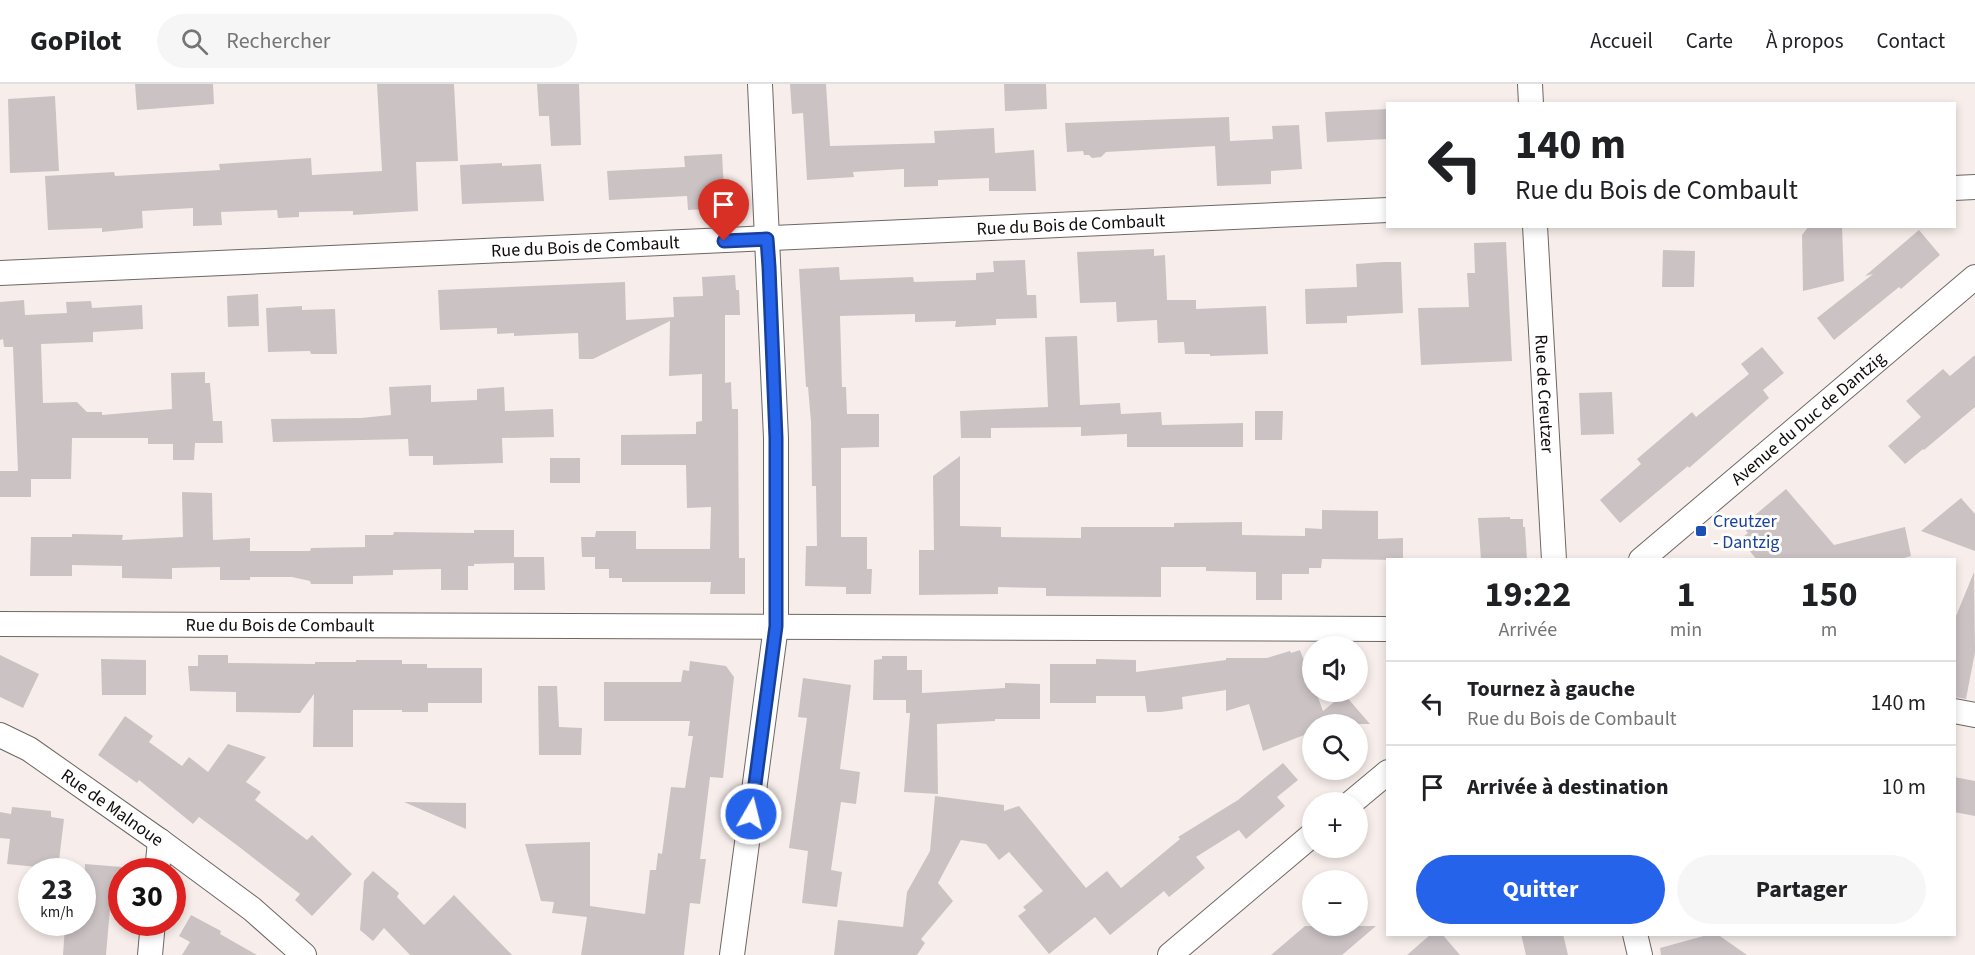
<!DOCTYPE html>
<html lang="fr">
<meta charset="utf-8">
<style>
body{margin:0;font-family:"Source Sans 3",sans-serif;background:#f6f6f6;color:#202124;height:100vh;display:flex;flex-direction:column;font-size:22px;white-space:nowrap}
*{box-sizing:border-box;margin:0}
p{font-size:20px;color:#757577}
.icon{flex:none;width:33px;height:33px;fill:none;stroke:currentColor;stroke-width:2;stroke-linecap:round;stroke-linejoin:round}
.map{position:relative;flex:1;overflow:hidden}
.details{position:absolute;left:1386px;top:474px;width:570px;height:378px;display:flex;flex-direction:column;background:#fff;border-radius:0px;box-shadow:0 3px 9px #0003}
.details>*{flex:none}
.guide{position:absolute;left:1386px;top:18px;width:570px;height:126px;border-radius:0px;box-shadow:0 3px 9px #0003;background:#fff;color:#202124;overflow:hidden}
.controls{position:absolute;left:1302px;top:552px;display:grid;gap:12px}
.controls a{display:grid;place-items:center;width:66px;height:66px;border-radius:50%;background:#fff;box-shadow:0 3px 9px #0003;font-size:30px}
.speed{position:absolute;left:18px;top:774px;display:flex;gap:12px;font-size:30px;font-weight:700;text-align:center}
.speed>*{display:grid;place-content:center;width:78px;height:78px;border-radius:50%;background:#fff;box-shadow:0 3px 9px #0003;line-height:1}
.speed small{font-size:15px;font-weight:400}
.speed .limit{border:9px solid #d22;background:#fff;color:#111}
.pin{position:absolute;display:grid;place-items:center;width:51px;height:51px;color:#fff;margin:-62px -26px;border-radius:50% 50% 50% 0;rotate:-45deg;box-shadow:0 0 6px #0007}
.pin .icon{rotate:45deg}
.me{position:absolute;width:66px;margin:-33px;rotate:8deg;stroke-linejoin:round;filter:drop-shadow(0 0 4px #0008)}
.turn{display:flex;align-items:center;gap:21px;height:126px;padding:0 30px;font-size:27px}
.turn .icon{width:78px;height:78px;stroke-width:2.5}
.turn b{display:block;font-size:42px;line-height:51px}
.eta{display:flex;justify-content:space-evenly;align-items:center;height:102px;text-align:center}
.eta b{font-size:36px;font-weight:700;line-height:42px}
.cta{display:flex;gap:12px;margin-top:auto;padding:12px 30px}
.cta a{flex:1;height:69px;border-radius:36px;background:#2563eb;color:#fff;font-size:24px;font-weight:700;line-height:69px;text-align:center}
.cta a+a{background:#f6f6f6;color:#202124}
ul{padding:0;list-style:none}
li{display:flex;align-items:center;gap:18px;height:84px;padding:0 30px;border-top:2px solid #e0e0e0}
li div{flex:1}
li b{display:block;font-size:22px}
li em{font-style:normal}
header{display:flex;align-items:center;gap:36px;box-sizing:border-box;height:84px;padding:0 30px;background:#fff;border-bottom:2px solid #e0e0e0}
header strong{font-size:28px}
nav{display:flex;gap:33px;margin-inline-start:auto;font-size:21px}
.search{width:420px;height:54px;background:#f6f6f6;display:flex;align-items:center;gap:15px;box-sizing:border-box;padding:0 21px;border-radius:33px;color:#757577;font-size:22px}
.map>svg:first-child{display:block}
</style>
<header>
<strong>GoPilot</strong>
<div class="search"><svg class="icon" aria-label="search" viewBox="0 0 24 24"><circle cx="10" cy="10" r="6"/><path d="M15 15l6 6"/></svg>Rechercher</div>
<nav><a>Accueil</a><a>Carte</a><a>À propos</a><a>Contact</a></nav>
</header>
<div class="map">
<svg width="1975" height="871" viewBox="0 0 1975 871">
<rect width="100%" height="100%" fill="#f7eeeb"/>
<path fill="#cbc2c4" d="M135,0H213L214,20L137,26Z
M377,0H454L458,77L416,78L418,127L353,131V127L299,128V133L278,134L277,126L221,128L222,141L193,142V124L142,127L143,144L102,148V144L48,146L45,92L114,88L115,92L220,86L219,80L311,74L312,91L382,87Z
M537,0H579L581,61L551,62L549,32H539Z
M790,0H826L830,62L935,59L934,47L994,44L995,69L1034,66L1036,107H989V94L938,96V102L904,103V85L853,88L854,93L807,96L803,29L792,30Z
M1004,0H1046L1047,25L1005,27Z
M55,12L59,87L10,89L8,15Z
M1388,25V55L1327,58L1325,28Z
M1229,33L1230,57L1273,55L1272,42L1299,41L1302,85L1271,87V100L1217,102L1215,62L1106,68L1101,73L1092,74L1089,71H1084L1083,67L1067,68L1065,39Z
M722,70L725,124L688,126L687,112L609,116L607,87L685,83L684,72Z
M502,79V82L541,80L544,117L462,120L460,81Z
M1809,142H1842L1844,197L1803,207L1802,151Z
M1919,146L1940,171L1901,205L1899,203L1834,256L1817,234L1873,190L1865,192Z
M1506,158L1512,277L1421,281L1418,224L1469,223L1467,189H1475L1474,159Z
M1154,165V172L1165,171L1167,216H1196V225L1266,222L1268,270L1210,272V270H1185L1184,258L1158,259L1157,236L1117,238L1116,218L1080,219L1077,168Z
M1663,166L1695,167L1694,203H1662Z
M1025,176L1027,211H1036L1037,234L996,235V241L955,243L956,237L915,238V230L840,232L842,303H846L847,330H879V363L841,364V453H867V485H872L871,510H846V503L805,502L806,462H817L816,402H812L811,338L808,303H806L799,185L839,183L840,196L913,193L914,198L976,196V189L994,188L993,177Z
M1384,178H1401L1403,229L1347,232V239L1306,240L1305,205L1357,203L1356,180Z
M735,191L736,206H739L740,231H725V299L731,298L732,325H738L739,474H745V510H710L711,498H622V494H609V485H595V473H582L581,453H595L596,447H636V465H710L711,423L687,424L686,381H621V351L696,350V338L702,337V290L669,292L670,237L593,275H579L578,249L514,252V249L497,250V244L440,246L438,206L625,198L626,236L674,233L673,213L703,212L702,193Z
M258,210L259,242L228,243L227,212Z
M24,216L25,231L67,229L66,218L91,217L92,224L142,221L143,245L93,248V258L41,260L43,319L77,318L87,328H102V331L172,325L171,289L205,288V299H210L213,337H222L223,359H195L194,376H173V360H148V354H72L71,395H31V413H0V387H18L13,263H4L3,255L0,256V218Z
M302,222V226L335,225L337,270H311L310,267L268,268L266,224Z
M1077,252L1080,321L1120,319L1121,330L1161,328L1162,341L1243,339V363H1127V350L1081,352V343L991,344V354H961L960,327L1048,323L1045,253Z
M1762,263L1784,289L1763,306L1769,314L1689,384L1688,382L1620,439L1600,416L1641,380L1637,375L1692,328L1696,333L1749,290L1741,280Z
M1975,271V323L1924,366L1923,365L1905,380L1888,362L1921,333L1906,317L1943,285L1950,292Z
M431,301V318L477,316V305L504,303L505,327L553,325L554,353L502,354L503,379L433,381V372H409L408,355L273,358L271,335L361,334L391,331L389,303Z
M1612,308L1614,350L1581,351L1579,309Z
M1255,327H1283L1282,356H1255Z
M960,372V442L1001,443V453L1081,454V443H1174V439L1242,438V451L1305,452V444L1322,445V426L1378,427V455L1403,454V476L1322,475L1321,484H1309V490H1282V516H1256V488L1206,487V483H1161V513L1046,512V504L998,503V510L919,511V466H934L933,392Z
M550,374H580V399H550Z
M1786,405L1834,461L1905,443L1911,472L1898,476H1757L1740,455L1748,449L1742,442Z
M182,408L212,409L213,456L250,454V467H310L311,464L365,463V451H393L394,448L474,449V446H514V473H544L545,506H514V479L474,480V482H468V506H441V485L393,486V491L353,492V500H311L310,497L292,493H250V496H220V483L172,484V495L122,494V482L72,481V492H30L31,453H72V450L123,451L122,456L183,453Z
M1961,414L1975,430V467L1921,447Z
M1510,433V435H1523V443H1525L1527,476H1481L1478,434Z
M1974,488L1975,568L1966,615L1954,613V537Z
M1300,566L1312,599V608H1316L1323,627L1344,610L1370,640H1312V648L1263,667L1249,620L1226,627V606L1182,613L1183,625L1161,628H1147L1145,612H1096V619H1050V580H1096V575L1136,576V588L1226,576V574H1267L1290,567L1291,569Z
M0,571L39,590L23,624L0,613Z
M198,571H228V579L315,580V578H356V576H402V580H427V584H482V619H428V628H402V626H353V663H313L314,610L300,629L236,628V608L190,607L188,582H198Z
M882,572H907V586H922V609L1005,604V599L1040,600V635H995V637L937,640L938,710L904,708L910,629H906V616H873L874,576L882,575Z
M101,575L146,576V611H102Z
M690,577L726,582L734,593L723,694L710,693L700,775H706L700,820L690,819L684,871H581L587,833L552,829L554,818L541,817L525,760L590,758V822L645,830L650,786H656L658,769L662,770L671,703L685,704L693,652H688L690,637H604V598H681L683,586L689,587Z
M803,594L851,601L840,685L860,688L856,720L841,718L831,786L842,788L837,823L802,819L808,767L789,764L807,634L798,633Z
M538,602H557L559,643L582,644L581,671H539Z
M125,632L153,652L149,658L182,682L189,673L208,688L228,660L266,673L246,698L261,708L255,716L307,756L312,751L352,790L312,832L295,816L300,810L238,762L199,733L193,740L139,696L137,699L98,671Z
M1283,679L1298,696L1277,713L1285,722L1246,755L1239,746L1196,773L1205,784L1169,813L1164,807L1110,851L1095,833L1049,870L1018,832L1026,826L1023,823L1043,807L1009,768L999,776L986,760L961,756L938,799L953,817L921,855L925,859L917,871H834L838,836L903,843L907,808L930,767L935,712L1004,721V727L1019,722L1086,804L1107,787L1121,804L1180,755L1178,753L1238,716Z
M1954,693L1975,697V732L1954,728Z
M404,718L466,719V745Z
M12,723L51,727V733L64,735L58,785L7,780L10,755L0,754V728L11,730Z
M85,780L122,783L120,813H111L106,871H63L65,842L81,843L82,838Z
M373,787L399,809L397,813L424,841L454,811L512,871H410L384,844L373,857L360,846L364,797Z
M191,831L221,847L220,850L257,871H182L190,858L179,852Z
M1305,842H1376L1342,871H1271Z
M1431,850H1442L1460,871H1407Z
M1521,850H1563L1568,871H1526Z
M1711,850H1717L1747,871H1661L1660,864Z"/>
<g fill="none" stroke-linecap="round" stroke-linejoin="round">
<g stroke="#6e6764" stroke-width="26">
<g id="minor">
<path d="M1530,0L1531,20"/>
<path d="M1954,104L1975,103"/>
<path id="s1" d="M1535,142L1554,476"/>
<path id="s2" d="M0,189L1388,126"/>
<path id="s3" d="M1641,476L1975,193"/>
<path id="s4" d="M0,540L1388,545"/>
<path d="M1954,627L1975,631"/>
<path id="s5" d="M0,651L29,665L160,757L252,825L304,871"/>
<path d="M1352,718L1388,688"/>
<path d="M157,788L160,757"/>
<path d="M1635,850L1640,871"/>
<path d="M150,871L153,838"/>
<path d="M732,871L776,542V354L760,0"/>
<path d="M1170,871L1312,751"/>
</g>
</g>
<use href="#minor" stroke="#fff" stroke-width="24"/>
</g>
<g fill="none" stroke-linecap="round" stroke-linejoin="round">
<g stroke="#184099" stroke-width="15">
<path id="route" d="M724,157L767,155L769,183L776,354V542L751,730"/>
</g>
<use href="#route" stroke="#2563eb" stroke-width="10"/>
</g>
<rect fill="#1a4fb4" stroke="#fffdfc" stroke-width="2" x="1695" y="441" width="12" height="12" rx="3"/>
<g text-anchor="middle" dominant-baseline="central" stroke-width="6" stroke-linejoin="round" paint-order="stroke">
<g font-size="18" fill="#0e0b0a" stroke="#fffdfc">
<text stroke="none"><textPath href="#s2" startOffset="1072">Rue du Bois de Combault</textPath></text>
<text stroke="none"><textPath href="#s2" startOffset="586">Rue du Bois de Combault</textPath></text>
<text stroke="none"><textPath href="#s1" startOffset="168">Rue de Creutzer</textPath></text>
<text stroke="none"><textPath href="#s3" startOffset="219">Avenue du Duc de Dantzig</textPath></text>
<text stroke="none"><textPath href="#s4" startOffset="280">Rue du Bois de Combault</textPath></text>
<text stroke="none"><textPath href="#s5" startOffset="134">Rue de Malnoue</textPath></text>
</g>
<g font-size="18" fill="#164399" stroke="#fffdfc" text-anchor="start">
<text x="1713" y="437">Creutzer<tspan x="1713" dy="21">- Dantzig</tspan></text>
</g>
</g>
</svg>
<div class="controls">
<a><svg class="icon" aria-label="sound" viewBox="0 0 24 24"><path d="M4 9h4l5-4v14l-5-4H4zM17 9q2 3 0 6"/></svg></a>
<a><svg class="icon" aria-label="search" viewBox="0 0 24 24"><circle cx="10" cy="10" r="6"/><path d="M15 15l6 6"/></svg></a>
<a>+</a>
<a>−</a>
</div>
<div class="speed"><div>23<small>km/h</small></div><div class="limit">30</div></div>
<div class="pin" style="left:724px;top:157px;background:#d93025"><svg class="icon" aria-label="arrive" viewBox="0 0 24 24"><path d="M6 21V4h12l-3 4 3 4H6"/></svg></div>
<svg class="me" style="left:751px;top:730px" viewBox="-20 -20 40 40"><circle r="17" fill="#2563eb" stroke="#fff" stroke-width="3"/><path d="M0-11L8 9 0 5-8 9z" fill="#fff"/></svg>
<div class="guide">
<div class="turn"><svg class="icon" aria-label="left" viewBox="0 0 24 24"><path d="M17 20v-9H6M10 6l-5 5 5 5"/></svg><div><b>140 m</b>Rue du Bois de Combault</div></div>
</div>
<section class="details">
<div class="eta">
<div><b>19:22</b><p>Arrivée</p></div>
<div><b>1</b><p>min</p></div>
<div><b>150</b><p>m</p></div>
</div>
<ul>
<li><svg class="icon" aria-label="left" viewBox="0 0 24 24"><path d="M17 20v-9H6M10 6l-5 5 5 5"/></svg><div><b>Tournez à gauche</b><p>Rue du Bois de Combault</p></div><em>140 m</em></li>
<li><svg class="icon" aria-label="arrive" viewBox="0 0 24 24"><path d="M6 21V4h12l-3 4 3 4H6"/></svg><div><b>Arrivée à destination</b></div><em>10 m</em></li>
</ul>
<div class="cta"><a>Quitter</a><a>Partager</a></div>
</section>
</div>
